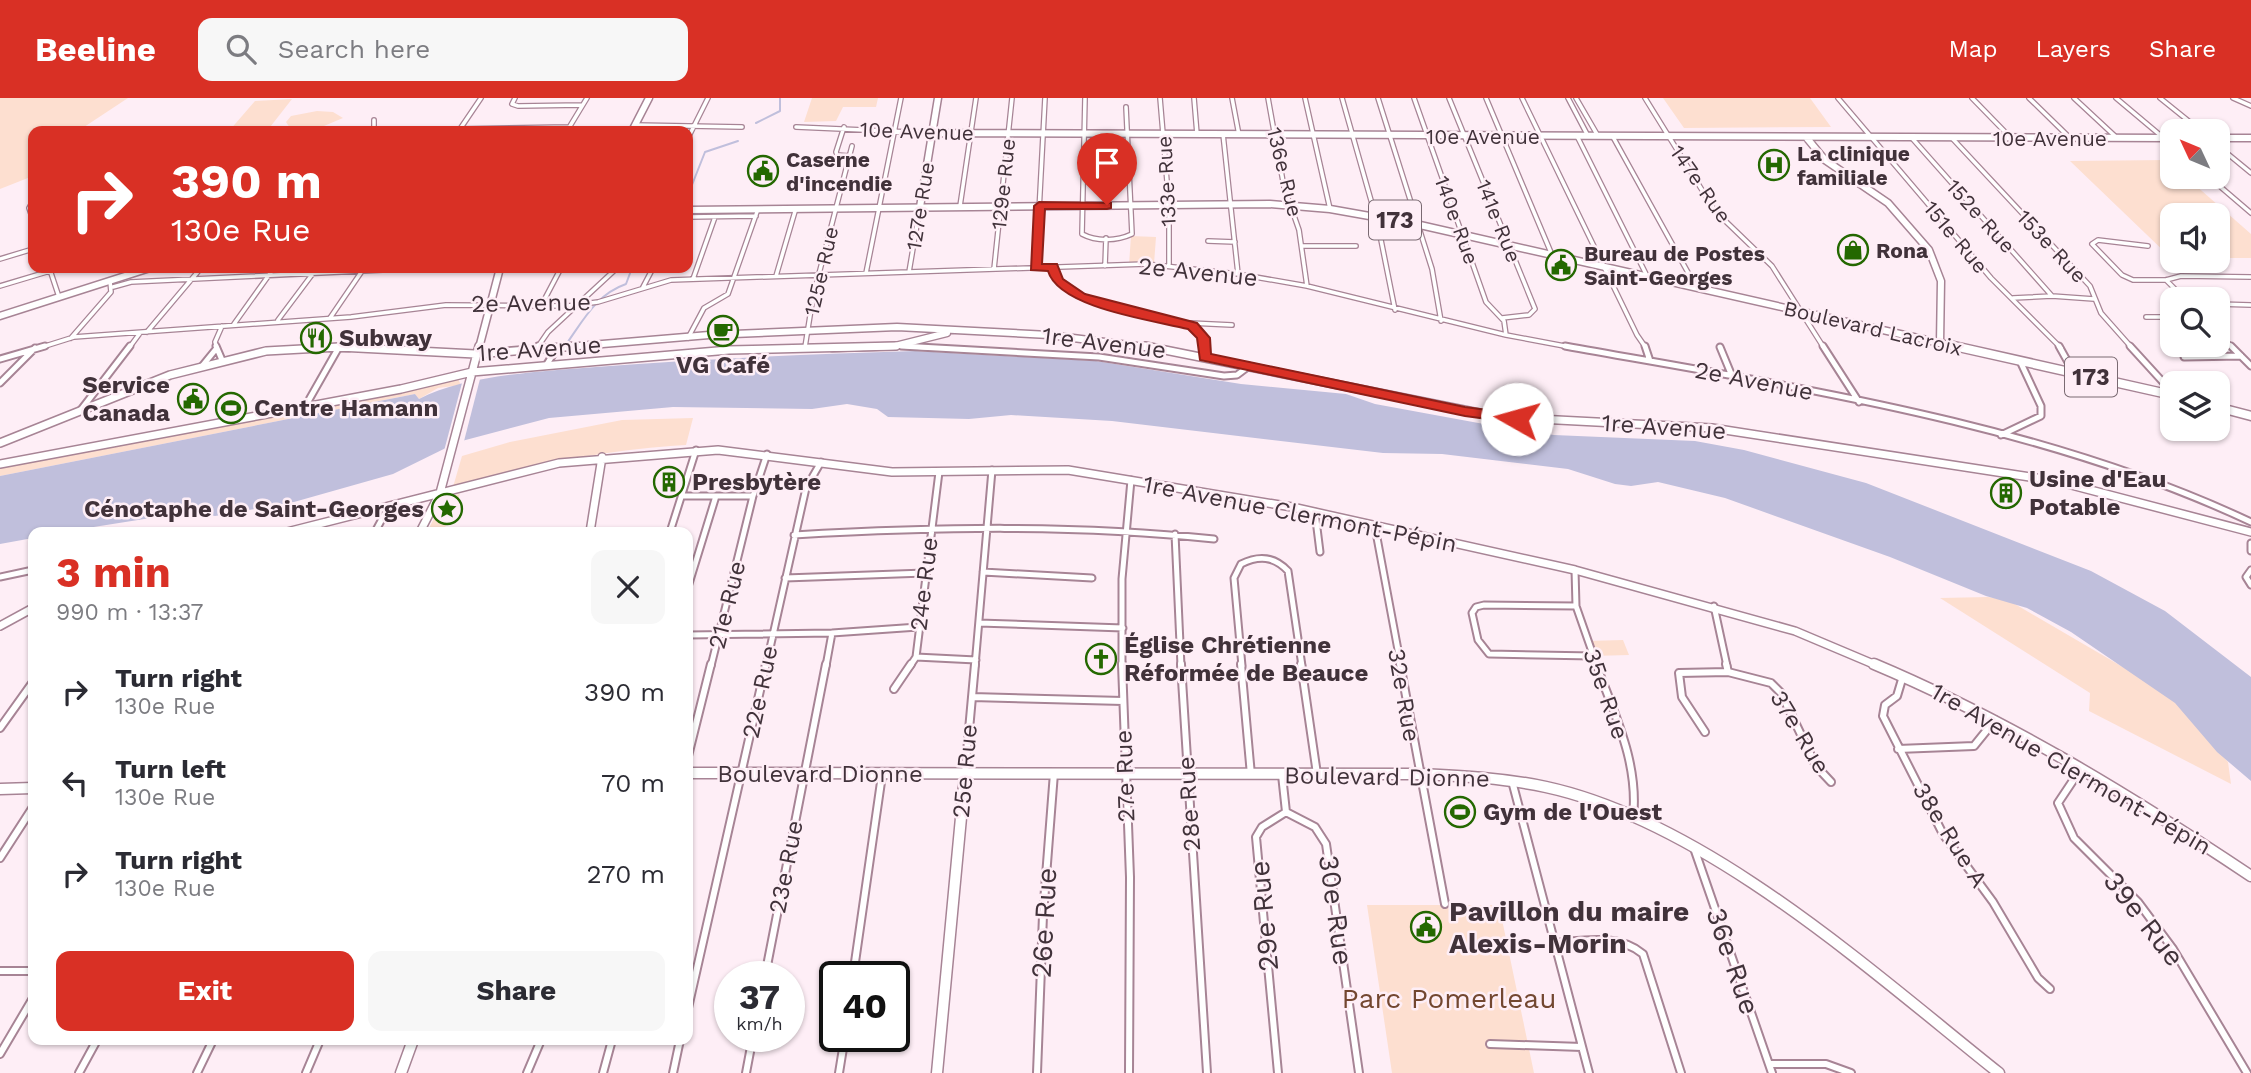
<!DOCTYPE html>
<meta charset="utf-8">
<style>
body{margin:0;font-family:"Work Sans",sans-serif;background:#f7f7f7;color:#2b2b33;height:100vh;display:flex;flex-direction:column;font-size:26px;white-space:nowrap}
*{box-sizing:border-box;margin:0}
p{font-size:23px;color:#7c7c81}
.icon{flex:none;width:38px;height:38px;fill:none;stroke:currentColor;stroke-width:2;stroke-linecap:round;stroke-linejoin:round}
.map{position:relative;flex:1;overflow:hidden}
.details{position:absolute;left:28px;top:429px;width:665px;height:518px;display:flex;flex-direction:column;background:#fff;border-radius:14px;box-shadow:0 2px 5px #0004}
.details>*{flex:none}
.banner{position:absolute;left:28px;top:28px;width:665px;height:147px;border-radius:14px;box-shadow:0 2px 5px #0004;background:#d93025;color:#fff;overflow:hidden}
.needle{width:46px;rotate:314deg}
.fabs{position:absolute;left:2160px;top:21px;display:grid;gap:14px}
.fabs a{display:grid;place-items:center;width:70px;height:70px;border-radius:14px;background:#fff;box-shadow:0 2px 5px #0004;font-size:35px}
.speed{position:absolute;left:714px;top:863px;display:flex;gap:14px;font-size:35px;font-weight:700;text-align:center}
.speed>*{display:grid;place-content:center;width:91px;height:91px;border-radius:50%;background:#fff;box-shadow:0 2px 5px #0004;line-height:1}
.speed small{font-size:18px;font-weight:400}
.speed .limit{border:4px solid #111;border-radius:10px;background:#fff;color:#111}
.pin{position:absolute;display:grid;place-items:center;width:60px;height:60px;color:#fff;margin:-72px -30px;border-radius:50% 50% 50% 0;rotate:-45deg;box-shadow:0 0 7px #0007}
.pin .icon{rotate:45deg}
.me{position:absolute;width:77px;margin:-38px;rotate:277deg;stroke-linejoin:round;filter:drop-shadow(0 0 5px #0008)}
.turn{display:flex;align-items:center;gap:24px;height:147px;padding:0 28px;font-size:32px}
.turn .icon{width:91px;height:91px;stroke-width:2.5}
.turn b{display:block;font-size:49px;line-height:60px}
.round{display:grid;place-items:center;flex:none;width:74px;height:74px;border-radius:14px;background:#f7f7f7}
.head{display:flex;align-items:center;justify-content:space-between;height:119px;padding:0 28px}
h1{font-size:42px;font-weight:700;line-height:52px;color:#d93025}
.button{display:flex;gap:14px;margin-top:auto;padding:14px 28px}
.button a{flex:1;height:80px;border-radius:14px;background:#d93025;color:#fff;font-size:28px;font-weight:700;line-height:80px;text-align:center}
.button a+a{background:#f7f7f7;color:#2b2b33}
ul{padding:0;list-style:none}
li{display:flex;align-items:center;gap:21px;height:91px;padding:0 28px}
li div{flex:1}
li b{display:block;font-size:26px}
li em{font-style:normal}
header{display:flex;align-items:center;gap:42px;box-sizing:border-box;height:98px;padding:0 35px;background:#d93025;color:#fff}
header strong{font-size:33px}
nav{display:flex;gap:38px;margin-inline-start:auto;font-size:24px}
.search{width:490px;height:63px;background:#f7f7f7;display:flex;align-items:center;gap:18px;box-sizing:border-box;padding:0 24px;border-radius:14px;color:#7c7c81;font-size:26px}
.map>svg:first-child{display:block}
</style>
<header>
<strong>Beeline</strong>
<div class="search"><svg class="icon" aria-label="search" viewBox="0 0 24 24"><circle cx="10" cy="10" r="6"/><path d="M15 15l6 6"/></svg>Search here</div>
<nav><a>Map</a><a>Layers</a><a>Share</a></nav>
</header>
<div class="map">
<svg width="2251" height="975" viewBox="0 0 2251 975">
<rect width="100%" height="100%" fill="#feeef6"/>
<path fill="#fddfd0" d="M0,0H128L78,33H33V78L0,91Z
M812,0H878L876,9H843L836,23L804,24Z
M1663,0H1810L1831,29L1684,30Z
M292,1L267,33H229L255,3Z
M317,13L333,14L343,20L312,33H292L286,24L291,18Z
M2167,62L2172,66V79H2186L2251,136V160H2217V117H2172L2171,160L2070,63Z
M1131,138L1156,139L1154,166L1129,167Z
M458,281L461,287L438,290L419,301L415,296L0,378V370Z
M693,320L686,347C601,352 534,367 453,389L462,358L510,344L622,322Z
M460,396L443,434H427L445,399Z
M1988,499L2008,502L2140,579L2176,605L2228,664L2231,686L2089,613L2090,595L1940,500Z
M1623,542L1629,557L1593,558L1588,543Z
M1367,807H1499L1534,975H1392Z"/>
<path fill="#c0bfdc" d="M915,253L1096,263L1241,286L1346,296L1375,306L1511,331L1554,337L1695,343L1744,352L1866,385L2091,473L2165,513L2251,579V683L2217,654L2175,605L2071,534L2027,510L1986,498L1890,459L1725,400L1658,384L1631,388L1615,386L1568,371L1442,356L1383,355L1112,323L1011,317L969,321L888,319L877,311L847,306L812,311L673,309L549,320L458,344L393,376L294,404L215,418L195,413L62,434H33V440L0,446V378L415,296L419,301C464,277 545,273 596,269C703,261 809,256 915,253Z"/>
<path fill="#feeef6" d="M480,281L463,347L444,353L462,285Z"/>
<g fill="none" stroke-linecap="round" stroke-linejoin="round">
<path stroke="#c0bfdc" stroke-width="2" d="M756,25L780,13V0
M688,97L705,54L738,43
M567,245C584,221 597,196 626,186L632,170"/>
<g stroke="#a78495" stroke-width="6">
<path id="street-far2" d="M515,0L512,6L518,8L582,7
M1085,0L1082,136C1097,144 1117,143 1132,136L1126,9
M1160,0L1169,107V166
M1194,0L1197,36
M1232,0L1239,37
M1268,0L1284,89L1299,132L1307,188
M1305,0L1330,111
M1342,0L1378,127L1395,212
M1378,0L1432,171L1441,223
M1414,0L1486,204L1504,223L1506,237
M1449,0L1535,211L1529,217L1502,220
M1486,0L1552,157
M1522,0L1637,237L1646,250
M1568,0L1588,38
M1576,0L1598,38
M1645,0L1715,113L1772,168L1824,250
M1838,0L1991,180L2061,250
M1972,0L2010,39
M2029,0L2070,40
M2074,0L2117,40
M2116,0L2172,47
M2160,0L2201,33
M2233,0L2251,8
M374,22V33
M635,27L742,29
M796,29L932,35
M844,29L836,54L837,57L849,58
M460,31L569,29
M460,31L481,0
M567,33L587,0
M1223,36L1238,176
M1577,38L1647,178
M1613,39L1696,189
M1911,39L2052,198
M1951,39L2090,188L2101,215L2132,250
M688,40L708,0
M2217,47L2251,75
M2209,79L2251,115
M33,103L29,110L33,122
M960,108L976,0
M688,119L756,118
M1208,143L1235,144
M1302,148H1356
M2148,148L2098,142L2092,146L2122,177L2133,182H2166L2181,178L2251,179
M0,161L33,151
M1105,168L1106,140
M1053,169L1057,183L1080,199L1192,228L1203,240L1204,250
M1036,170L1045,0
M994,171L1012,0
M50,172L59,199
M909,174L920,109
M866,175L901,0
M776,178L796,110
M693,181L715,119
M2166,182L2185,201
M0,188L60,170
M113,189L131,184L424,170
M643,189L653,170
M2013,200L2052,198L2094,201
M2217,206L2251,207
M541,208L561,170
M2146,219H2172
M330,220L362,173
M278,222L317,170
M1190,225L1232,227
M234,226L274,170
M147,234L201,170
M2217,234L2233,250
M71,240L111,194L110,183
M688,240L704,210L728,196L758,111
M901,248L928,250
M805,249L813,199L852,48
M39,250L74,239L351,219L446,207L568,208L598,204L671,182L1146,166L1238,176L1307,188L1506,237L1575,250
M129,250L140,235
M217,250L215,244L222,228
M537,250L548,234L617,170"/>
</g>
<g stroke="#a78495" stroke-width="9">
<path id="street-far1" d="M216,248L222,262
M901,248L1099,259L1224,278L1237,277L1249,268
M1203,248L1204,259
M1565,248C1793,289 2041,325 2251,424
M1645,248L1650,263
M1823,248L1859,304
M2059,248L2074,275
M2130,248L2172,294
M2231,248L2251,268
M1720,249L1732,278
M536,251L538,248
M2184,259L2241,258
M0,261L45,248
M547,266L557,250
M203,267L216,251
M0,285L35,250
M306,307L339,249
M80,313L130,248
M2001,337L2041,318V308L2020,263
M682,398H753
M1315,414L1320,454
M1375,429L1401,568
M375,434L389,408
M670,434L696,352
M1175,436L1181,568
M794,437C935,429 1074,426 1214,441
M2251,445V453
M1575,472L1576,508L1597,568
M2251,472L2246,479L2251,487
M983,474L1092,480
M0,479L33,472
M785,480L925,475
M688,489L716,398
M1576,508L1484,507L1476,509L1472,515L1478,542L1489,556L1593,558
M1714,508L1727,568
M979,525L1123,530
M688,537L832,535L918,529
M916,559L976,562
M711,568L753,398L767,356
M766,568L806,390L821,364
M826,568L832,535
M910,568L916,559L939,374
M975,568L992,372
M1122,568V481L1131,382
M1242,568L1234,480L1241,466C1259,457 1274,458 1288,473L1302,568"/>
</g>
<g stroke="#a78495" stroke-width="10">
<path id="street" d="M1122,566L1130,779L1129,975
M1181,566L1207,975
M1241,566L1251,677
M1301,566L1317,676
M1400,566L1445,806
M1596,566C1615,618 1639,665 1633,720
M1726,566L1728,574
M1903,578L1897,598L1885,607L1883,618L1943,736L1993,804L2038,880L2050,891
M894,591L911,566
M972,599L1123,603
M0,630L33,584
M1705,634L1682,599L1679,575L1728,574L1771,585L1781,595L1816,668L1831,684
M1898,651L1974,648L1995,622
M688,658L711,566
M2080,672L2058,705L2074,740L2138,804L2173,851L2247,975
M965,676L975,566
M1512,683L1589,975
M1286,714L1315,729L1326,746L1359,975
M1694,750L1772,975
M0,760L33,709
M1553,845C1583,843 1618,835 1643,856L1681,975
M0,873H33
M765,878L826,566
M853,878L882,677
M688,910L766,566
M1490,946L1582,949
M0,956L33,900
M1769,966H1826L1851,975
M79,975L97,942
M197,975L213,942
M306,975L320,942
M527,975L541,942
M603,975L612,942
M673,975L680,942
M746,975L753,938
M839,975L845,938
M1037,975L1043,817L1054,675
M1278,975L1256,739L1262,729L1286,714L1282,677"/>
</g>
<g stroke="#a78495" stroke-width="9">
<path id="secondary-far2" d="M632,33L649,0
M932,35L2172,40
M1806,39L1825,62L1888,105L1929,152L1941,183L1940,245
M2217,40H2251
M920,109L938,0
M330,250H349
M479,250L500,170
M555,250L709,237L897,229L1049,237L1153,250
M832,250L895,248L947,235"/>
</g>
<g stroke="#a78495" stroke-width="10">
<path id="secondary-far1" d="M1145,248L1499,319L1712,330L2056,383L2251,434
M0,345L170,277L266,253L339,249L475,256L576,248
M0,366L401,291L472,274L729,252L896,248
M287,434L559,365L718,352L892,374L1068,372L1292,409L1575,472L1795,533L1878,568
M420,434L440,395L479,248
M590,434L602,359
M0,528L33,510"/>
</g>
<g stroke="#a78495" stroke-width="13">
<path id="secondary" d="M1874,566C2007,622 2131,698 2251,778
M688,675L1420,676C1462,678 1504,680 1546,689C1707,724 1872,874 1999,975
M0,691L33,690
M401,975L413,942
M937,975L965,677"/>
</g>
<g stroke="#a78495" stroke-width="9">
<path id="primary-far1" d="M688,112L1270,106L1330,111L1420,127L1962,250
M0,218L150,170"/>
</g>
<g stroke="#a78495" stroke-width="11">
<path id="primary" d="M1954,248L2172,297
M2217,309L2251,318"/>
</g>
<use href="#street-far2" stroke="#fff" stroke-width="3.5"/>
<use href="#street-far1" stroke="#fff" stroke-width="5"/>
<use href="#street" stroke="#fff" stroke-width="6"/>
<use href="#secondary-far2" stroke="#fff" stroke-width="6"/>
<use href="#secondary-far1" stroke="#fff" stroke-width="7"/>
<use href="#secondary" stroke="#fff" stroke-width="10"/>
<use href="#primary-far1" stroke="#fff" stroke-width="6"/>
<use href="#primary" stroke="#fff" stroke-width="8"/>
</g>
<path fill="#d93025" stroke="#8d1f18" stroke-width="2" d="M1039,104L1111,105V110L1107,111H1045L1042,166H1057L1063,181L1085,196L1197,225L1210,240L1211,256L1465,309L1517,316L1524,321L1517,325L1465,318L1200,262L1197,240L1188,231C1152,222 1059,210 1048,173L1031,172L1034,108Z"/>
<defs>
<g id="hospital-ring" transform="scale(1.575)"><circle r="9.5" fill="#feeef6" stroke="#246800" stroke-width="1.5"/><path d="M-5-5h3v3.5h4V-5h3V5h-3V1.5h-4V5h-3Z" fill="#246800"/></g>
<g id="civic-ring" transform="scale(1.575)"><circle r="9.5" fill="#feeef6" stroke="#246800" stroke-width="1.5"/><path d="M-.6-6.5H3V-4.5H.6V-3L4-1V1h2V6H-6V1h2V-1L-.6-3ZM-1.2 2.5V6h2.4V2.5Z" fill="#246800"/></g>
<g id="shop-ring" transform="scale(1.575)"><circle r="9.5" fill="#feeef6" stroke="#246800" stroke-width="1.5"/><path d="M-5-2.5h2.3a2.7 3.5 0 0 1 5.4 0H5L5.5 6h-11ZM-1.5-2.5h3a1.5 2.3 0 0 0-3 0Z" fill="#246800"/></g>
<g id="cafe-ring" transform="scale(1.575)"><circle r="9.5" fill="#feeef6" stroke="#246800" stroke-width="1.5"/><path d="M-5.5-4.5H6V0H3Q3 3.5 0 3.5H-2.5Q-5.5 3.5-5.5 0ZM3-3.2v2h1.7v-2ZM-6 4.5H4V6H-6Z" fill="#246800"/></g>
<g id="restaurant-ring" transform="scale(1.575)"><circle r="9.5" fill="#feeef6" stroke="#246800" stroke-width="1.5"/><path d="M-5-6h1v4h1v-4h1v4h1v-4h1v5L-1.5 .5V6h-2V.5L-5-1ZM5-6V6H3V1.5H1.5Q1.5-4 5-6Z" fill="#246800"/></g>
<g id="stadium-ring" transform="scale(1.575)"><circle r="9.5" fill="#feeef6" stroke="#246800" stroke-width="1.5"/><path d="M0-5a6.5 5 0 1 0 0 10a6.5 5 0 1 0 0-10ZM-3.5-1.8h7v3.6h-7Z" fill="#246800"/></g>
<g id="building-ring" transform="scale(1.575)"><circle r="9.5" fill="#feeef6" stroke="#246800" stroke-width="1.5"/><path d="M-4-6H4V6H1V3H-1V6H-4ZM-2.5-4.3h1.7v1.8h-1.7ZM.8-4.3h1.7v1.8H.8ZM-2.5-1h1.7V.8h-1.7ZM.8-1h1.7V.8H.8Z" fill="#246800"/></g>
<g id="sight-ring" transform="scale(1.575)"><circle r="9.5" fill="#feeef6" stroke="#246800" stroke-width="1.5"/><path d="M0-6L1.8-2.2L6-1.7L2.9 1.2L3.7 5.4L0 3.3L-3.7 5.4L-2.9 1.2L-6-1.7L-1.8-2.2Z" fill="#246800"/></g>
<g id="church-ring" transform="scale(1.575)"><circle r="9.5" fill="#feeef6" stroke="#246800" stroke-width="1.5"/><path d="M-1.2-6h2.4v3.5h3.3v2.4h-3.3V6h-2.4V-.1h-3.3v-2.4h3.3Z" fill="#246800"/></g>
</defs>
<g fill-rule="evenodd">
<use href="#hospital-ring" x="1774" y="67"/>
<use href="#civic-ring" x="763" y="73"/>
<use href="#shop-ring" x="1853" y="152"/>
<use href="#civic-ring" x="1561" y="167"/>
<use href="#cafe-ring" x="723" y="233"/>
<use href="#restaurant-ring" x="316" y="240"/>
<use href="#civic-ring" x="193" y="301"/>
<use href="#stadium-ring" x="231" y="310"/>
<use href="#building-ring" x="669" y="384"/>
<use href="#building-ring" x="2006" y="395"/>
<use href="#sight-ring" x="447" y="411"/>
<use href="#church-ring" x="1101" y="561"/>
<use href="#stadium-ring" x="1460" y="714"/>
<use href="#civic-ring" x="1426" y="829"/>
</g>
<g text-anchor="middle" dominant-baseline="central" stroke-width="5" stroke-linejoin="round" paint-order="stroke">
<g font-size="21" fill="#41323a" stroke="#feeef6">
<text transform="translate(917 33) rotate(2)">10e Avenue</text>
<text x="1483" y="38">10e Avenue</text>
<text x="2050" y="40">10e Avenue</text>
<text transform="translate(1285 74) rotate(76)">136e Rue</text>
<text transform="translate(1166 83) rotate(-93)">133e Rue</text>
<text transform="translate(1003 86) rotate(-84)">129e Rue</text>
<text transform="translate(1701 86) rotate(55)">147e Rue</text>
<text transform="translate(920 108) rotate(-81)">127e Rue</text>
<text transform="translate(1981 118) rotate(48)">152e Rue</text>
<text transform="translate(1457 122) rotate(70)">140e Rue</text>
<text transform="translate(1499 123) rotate(68)">141e Rue</text>
<text transform="translate(1956 139) rotate(50)">151e Rue</text>
<text transform="translate(2052 148) rotate(47)">153e Rue</text>
<text transform="translate(821 173) rotate(-77)">125e Rue</text>
<text transform="translate(1873 230) rotate(13)">Boulevard Lacroix</text>
</g>
<g font-size="21" font-weight="bold" fill="#41323a" stroke="#feeef6" text-anchor="start">
<text x="1797" y="55">La clinique<tspan x="1797" dy="24">familiale</tspan></text>
<text x="786" y="61">Caserne<tspan x="786" dy="24">d'incendie</tspan></text>
<text x="1876" y="152">Rona</text>
<text x="1584" y="155">Bureau de Postes<tspan x="1584" dy="24">Saint-Georges</tspan></text>
</g>
<g fill="#feeef6" stroke="#7a6a72" stroke-width="2">
<rect x="1369" y="102.5" width="52" height="39" rx="5"/>
<rect x="2065" y="259.5" width="52" height="39" rx="5"/>
</g>
<g font-size="23" font-weight="bold" fill="#41323a">
<text x="1395" y="122">173</text>
<text x="2091" y="279">173</text>
</g>
<g font-size="24" fill="#41323a" stroke="#feeef6">
<text transform="translate(1198 174) rotate(6)">2e Avenue</text>
<text transform="translate(531 205) rotate(-1)">2e Avenue</text>
<text transform="translate(1104 245) rotate(7)">1re Avenue</text>
<text transform="translate(539 251) rotate(-4)">1re Avenue</text>
<text transform="translate(1754 283) rotate(11)">2e Avenue</text>
<text transform="translate(1664 329) rotate(4)">1re Avenue</text>
<text transform="translate(1300 416) rotate(11)">1re Avenue Clermont-Pépin</text>
<text transform="translate(924 486) rotate(-83)">24e Rue</text>
<text transform="translate(727 507) rotate(-76)">21e Rue</text>
<text transform="translate(760 594) rotate(-78)">22e Rue</text>
<text transform="translate(1606 596) rotate(71)">35e Rue</text>
<text transform="translate(1404 597) rotate(80)">32e Rue</text>
<text transform="translate(1800 634) rotate(59)">37e Rue</text>
<text transform="translate(2071 671) rotate(30)">1re Avenue Clermont-Pépin</text>
<text transform="translate(965 673) rotate(-85)">25e Rue</text>
<text x="820" y="676">Boulevard Dionne</text>
<text transform="translate(1125 678) rotate(-92)">27e Rue</text>
<text transform="translate(1387 679) rotate(1)">Boulevard Dionne</text>
<text transform="translate(1189 706) rotate(-94)">28e Rue</text>
<text transform="translate(1950 737) rotate(58)">38e Rue A</text>
<text transform="translate(786 769) rotate(-79)">23e Rue</text>
</g>
<g font-size="24" font-weight="bold" fill="#41323a" stroke="#feeef6" text-anchor="start">
<text x="339" y="240">Subway</text>
<text x="723" y="267" text-anchor="middle">VG Café</text>
<text x="170" y="287" text-anchor="end">Service<tspan x="170" dy="28">Canada</tspan></text>
<text x="254" y="310">Centre Hamann</text>
<text x="2029" y="381">Usine d'Eau<tspan x="2029" dy="28">Potable</tspan></text>
<text x="692" y="384">Presbytère</text>
<text x="424" y="411" text-anchor="end">Cénotaphe de Saint-Georges</text>
<text x="1124" y="547">Église Chrétienne<tspan x="1124" dy="28">Réformée de Beauce</tspan></text>
<text x="1483" y="714">Gym de l'Ouest</text>
</g>
<g font-size="28" fill="#41323a" stroke="#feeef6">
<text transform="translate(1336 812) rotate(82)">30e Rue</text>
<text transform="translate(1264 818) rotate(-95)">29e Rue</text>
<text transform="translate(2144 821) rotate(52)">39e Rue</text>
<text transform="translate(1044 825) rotate(-87)">26e Rue</text>
<text transform="translate(1733 863) rotate(71)">36e Rue</text>
</g>
<g font-size="28" font-weight="bold" fill="#41323a" stroke="#feeef6" text-anchor="start">
<text x="1449" y="813">Pavillon du maire<tspan x="1449" dy="32">Alexis-Morin</tspan></text>
</g>
<g font-size="28" fill="#734730" stroke="#feeef6">
<text x="1449" y="900">Parc Pomerleau</text>
</g>
</g>
</svg>
<div class="fabs">
<a><svg class="needle" viewBox="-14 -14 28 28"><path d="M0-13l5 13h-10z" fill="#e53935"/><path d="M0 13l5-13h-10z" fill="#7c7c81"/></svg></a>
<a><svg class="icon" aria-label="sound" viewBox="0 0 24 24"><path d="M4 9h4l5-4v14l-5-4H4zM17 9q2 3 0 6"/></svg></a>
<a><svg class="icon" aria-label="search" viewBox="0 0 24 24"><circle cx="10" cy="10" r="6"/><path d="M15 15l6 6"/></svg></a>
<a><svg class="icon" aria-label="layers" viewBox="0 0 24 24"><path d="M12 4l9 5-9 5-9-5zM3 14l9 5 9-5"/></svg></a>
</div>
<div class="speed"><div>37<small>km/h</small></div><div class="limit">40</div></div>
<div class="pin" style="left:1107px;top:107px;background:#d93025"><svg class="icon" aria-label="arrive" viewBox="0 0 24 24"><path d="M6 21V4h12l-3 4 3 4H6"/></svg></div>
<svg class="me" style="left:1517px;top:321px" viewBox="-20 -20 40 40"><circle r="19" fill="#fff"/><path d="M0-13L10 11 0 6-10 11z" fill="#d93025"/></svg>
<div class="banner">
<div class="turn"><svg class="icon" aria-label="right" viewBox="0 0 24 24"><path d="M7 20v-9h11M14 6l5 5-5 5"/></svg><div><b>390 m</b>130e Rue</div></div>
</div>
<section class="details">
<div class="head"><div><h1>3 min</h1><p>990 m · 13:37</p></div><a class="round"><svg class="icon" aria-label="close" viewBox="0 0 24 24"><path d="M6 6l12 12M18 6L6 18"/></svg></a></div>
<ul>
<li><svg class="icon" aria-label="right" viewBox="0 0 24 24"><path d="M7 20v-9h11M14 6l5 5-5 5"/></svg><div><b>Turn right</b><p>130e Rue</p></div><em>390 m</em></li>
<li><svg class="icon" aria-label="left" viewBox="0 0 24 24"><path d="M17 20v-9H6M10 6l-5 5 5 5"/></svg><div><b>Turn left</b><p>130e Rue</p></div><em>70 m</em></li>
<li><svg class="icon" aria-label="right" viewBox="0 0 24 24"><path d="M7 20v-9h11M14 6l5 5-5 5"/></svg><div><b>Turn right</b><p>130e Rue</p></div><em>270 m</em></li>
</ul>
<div class="button"><a>Exit</a><a>Share</a></div>
</section>
</div>
